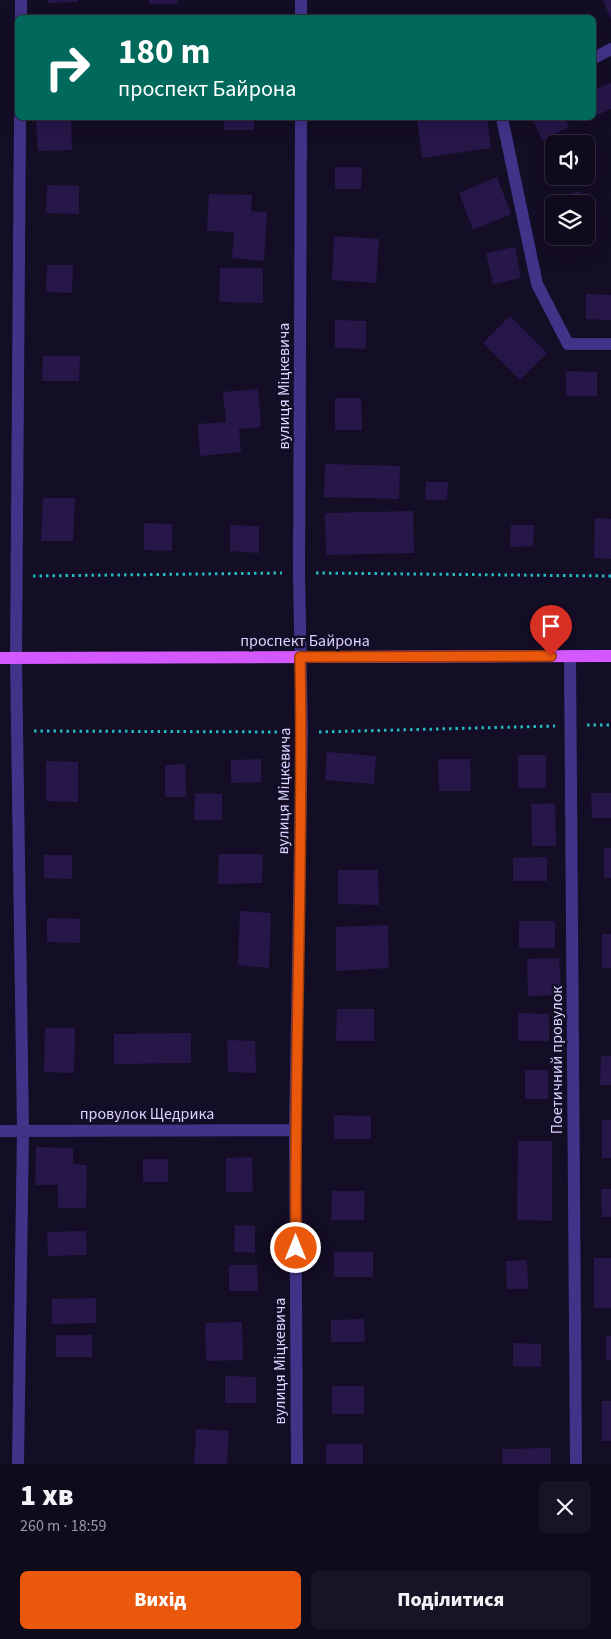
<!DOCTYPE html>
<html lang="uk">
<meta charset="utf-8">
<style>
body{margin:0;font-family:"Source Sans 3",sans-serif;background:#181325;color:#f1f3f6;height:100vh;display:flex;flex-direction:column;font-size:19px;white-space:nowrap}
*{box-sizing:border-box;margin:0}
p{font-size:16px;color:#9b9aa3}
.icon{flex:none;width:28px;height:28px;fill:none;stroke:currentColor;stroke-width:2;stroke-linecap:round;stroke-linejoin:round}
.map{position:relative;height:1464px;overflow:hidden}
.panel{display:flex;flex-direction:column;background:#0f0a1c;flex:1}
.panel>*{flex:none}
.hud{position:absolute;left:15px;top:15px;width:581px;height:105px;border-radius:8px;box-shadow:0 5px 20px #0002,0 0 0 1px #2f2b3b;background:#00695c;color:#fff;overflow:hidden}
.buttons{position:absolute;left:545px;top:135px;display:grid;gap:10px}
.buttons a{display:grid;place-items:center;width:50px;height:50px;border-radius:8px;background:#0f0a1c;box-shadow:0 5px 20px #0002,0 0 0 1px #2f2b3b;font-size:25px}
.pin{position:absolute;display:grid;place-items:center;width:42px;height:42px;color:#fff;margin:-51px -21px;border-radius:50% 50% 50% 0;rotate:-45deg;box-shadow:0 0 5px #0007}
.pin .icon{rotate:45deg}
.me{position:absolute;width:55px;margin:-28px;rotate:0deg;stroke-linejoin:round;filter:drop-shadow(0 0 4px #0008)}
.turn{display:flex;align-items:center;gap:18px;height:105px;padding:0 20px;font-size:22px}
.turn .icon{width:65px;height:65px;stroke-width:2.5}
.turn b{display:block;font-size:35px;line-height:42px}
.round{display:grid;place-items:center;flex:none;width:52px;height:52px;border-radius:8px;background:#181325}
.head{display:flex;align-items:center;justify-content:space-between;height:85px;padding:0 20px}
h1{font-size:30px;font-weight:800;line-height:38px}
.button{display:flex;gap:10px;margin-top:auto;padding:10px 20px}
.button a{flex:1;height:58px;border-radius:8px;background:#ea580c;color:#fff;font-size:20px;font-weight:800;line-height:58px;text-align:center}
.button a+a{background:#181325;color:#f1f3f6}
.map>svg:first-child{display:block}
</style>
<div class="map">
<svg width="611" height="1464" viewBox="0 0 611 1464">
<rect width="100%" height="100%" fill="#140d26"/>
<path fill="#271749" d="M48,0H78V2L48,3Z
M149,0H177V4H149Z
M603,0H611V19Z
M611,83V109L597,115L594,106V90Z
M36,118H71L72,150L38,151Z
M224,118H254V130H224Z
M337,118H365V121L337,120Z
M417,118H487L491,148L422,158Z
M532,118H564L569,127L542,140Z
M335,167H362L361,189H335Z
M497,177L511,214L473,230L459,193Z
M47,185L79,186V214L46,213Z
M580,191L584,204H554L553,223L547,201Z
M209,194L252,195L251,211L267,212L264,261L232,258L234,232L207,231Z
M334,236L379,239L376,283L332,280Z
M515,247L521,278L493,284L486,253Z
M47,265H73L72,293L46,292Z
M220,268H263V303L219,302Z
M586,294L611,295V320L586,319Z
M510,316L547,353L520,380L483,343Z
M335,320L366,321V349L335,348Z
M43,356H80L79,381H42Z
M566,371L597,372V396H566Z
M258,389L261,427L239,429L241,452L200,456L198,424L226,422L223,392Z
M335,398H361L362,430H335Z
M325,464L400,466L399,499L324,497Z
M426,482H448L447,500H425Z
M43,498H75L73,541H41Z
M413,511L414,553L326,555L325,513Z
M595,518L611,519V559L594,558Z
M144,523L172,524V551L144,550Z
M230,525L259,526V553L230,551Z
M511,525H534L533,546L510,547Z
M327,752L376,756L374,784L325,780Z
M518,755H546V788H518Z
M261,759V782L231,783V760Z
M438,759H470L471,791H439Z
M46,761L78,762V802L46,801Z
M185,764L186,797H165V765Z
M195,793L222,794V820H194Z
M591,793H611V818H592Z
M555,803L556,846H532L531,804Z
M604,848H611V878H604Z
M219,854H263L262,883L218,884Z
M44,855H72V879L44,878Z
M547,857V881H513V858Z
M338,870H378L379,905L338,904Z
M240,911L271,913L269,968L238,965Z
M47,918L80,919V943L47,942Z
M519,921H555V948H519Z
M388,925L389,968L336,971V927Z
M602,934H611V968H602Z
M559,958L561,995L528,996L527,959Z
M337,1009H374V1041H336Z
M518,1013L549,1014V1041H518Z
M45,1028H75L74,1073L44,1072Z
M191,1033V1063L114,1064V1034Z
M227,1040L255,1041L256,1073L228,1072Z
M601,1056H611V1085H600Z
M525,1070H548V1099H525Z
M334,1115L371,1116V1139H334Z
M602,1120H611V1158H602Z
M518,1141H552V1221L517,1220Z
M36,1147L73,1148V1164L87,1165L86,1208H58V1185H35Z
M252,1157L253,1192H226V1158Z
M143,1159H168V1182H143Z
M601,1189H611V1217H602Z
M332,1191H365L364,1220H331Z
M235,1225L255,1226V1253L234,1252Z
M86,1231L87,1255L48,1256L47,1232Z
M334,1252H373V1277H334Z
M594,1258H611V1308H594Z
M527,1260L528,1289H507L506,1261Z
M229,1265H257L258,1291H229Z
M96,1298V1323L52,1324V1299Z
M364,1319L365,1342H331V1320Z
M242,1322L243,1360L206,1361L205,1323Z
M56,1335H92V1357H56Z
M606,1336H611V1360H606Z
M513,1343L541,1344V1367L513,1366Z
M225,1376L256,1377V1403H225Z
M332,1386H364V1414H332Z
M602,1401H611V1441H602Z
M196,1429L229,1431L227,1464H194Z
M326,1444H363V1464H326Z
M551,1448V1464H503L502,1449Z"/>
<g fill="none" stroke-linecap="round" stroke-linejoin="round">
<path stroke="#24b9c0" stroke-width="3" stroke-dasharray="2.5 4" stroke-linecap="butt" d="M316,573L611,576
M33,576L282,573
M587,725H611
M34,731L285,732
M319,732L555,726"/>
<path stroke="#403489" stroke-width="12" d="M21,18V0
M301,18V0
M594,58L611,49
M502,118L537,284L568,344H611
M570,656L576,1464
M0,1131L295,1130
M18,1464L23,1131L16,658L20,118
M297,1464L295,1130L302,732L299,573L301,118"/>
<path stroke="#d359ff" stroke-width="12" d="M0,658L611,656"/>
</g>
<g fill="none" stroke-linecap="round" stroke-linejoin="round">
<g stroke="#983908" stroke-width="12">
<path id="route" d="M296,1248C294,1051 304,854 300,657L551,656"/>
</g>
<use href="#route" stroke="#ea580c" stroke-width="9"/>
</g>
<g text-anchor="middle" dominant-baseline="central" stroke-width="5" stroke-linejoin="round" paint-order="stroke">
<g font-size="16" fill="#dcd2ff" stroke="#140d26">
<text transform="translate(284 386) rotate(-90)">вулиця Міцкевича</text>
<text x="305" y="641">проспект Байрона</text>
<text transform="translate(284 791) rotate(-89)">вулиця Міцкевича</text>
<text transform="translate(557 1060) rotate(-90)">Поетичний провулок</text>
<text x="147" y="1114">провулок Щедрика</text>
<text transform="translate(280 1361) rotate(-90)">вулиця Міцкевича</text>
</g>
</g>
</svg>
<div class="buttons">
<a><svg class="icon" aria-label="sound" viewBox="0 0 24 24"><path d="M4 9h4l5-4v14l-5-4H4zM17 9q2 3 0 6"/></svg></a>
<a><svg class="icon" aria-label="layers" viewBox="0 0 24 24"><path d="M12 4l9 5-9 5-9-5zM3 14l9 5 9-5"/></svg></a>
</div>
<div class="pin" style="left:551px;top:656px;background:#d93025"><svg class="icon" aria-label="arrive" viewBox="0 0 24 24"><path d="M6 21V4h12l-3 4 3 4H6"/></svg></div>
<svg class="me" style="left:296px;top:1248px" viewBox="-20 -20 40 40"><circle r="17" fill="#ea580c" stroke="#fff" stroke-width="3"/><path d="M0-11L8 9 0 5-8 9z" fill="#fff"/></svg>
<div class="hud">
<div class="turn"><svg class="icon" aria-label="right" viewBox="0 0 24 24"><path d="M7 20v-9h11M14 6l5 5-5 5"/></svg><div><b>180 m</b>проспект Байрона</div></div>
</div>
</div>
<section class="panel">
<div class="head"><div><h1>1 хв</h1><p>260 m · 18:59</p></div><a class="round"><svg class="icon" aria-label="close" viewBox="0 0 24 24"><path d="M6 6l12 12M18 6L6 18"/></svg></a></div>
<div class="button"><a>Вихід</a><a>Поділитися</a></div>
</section>
